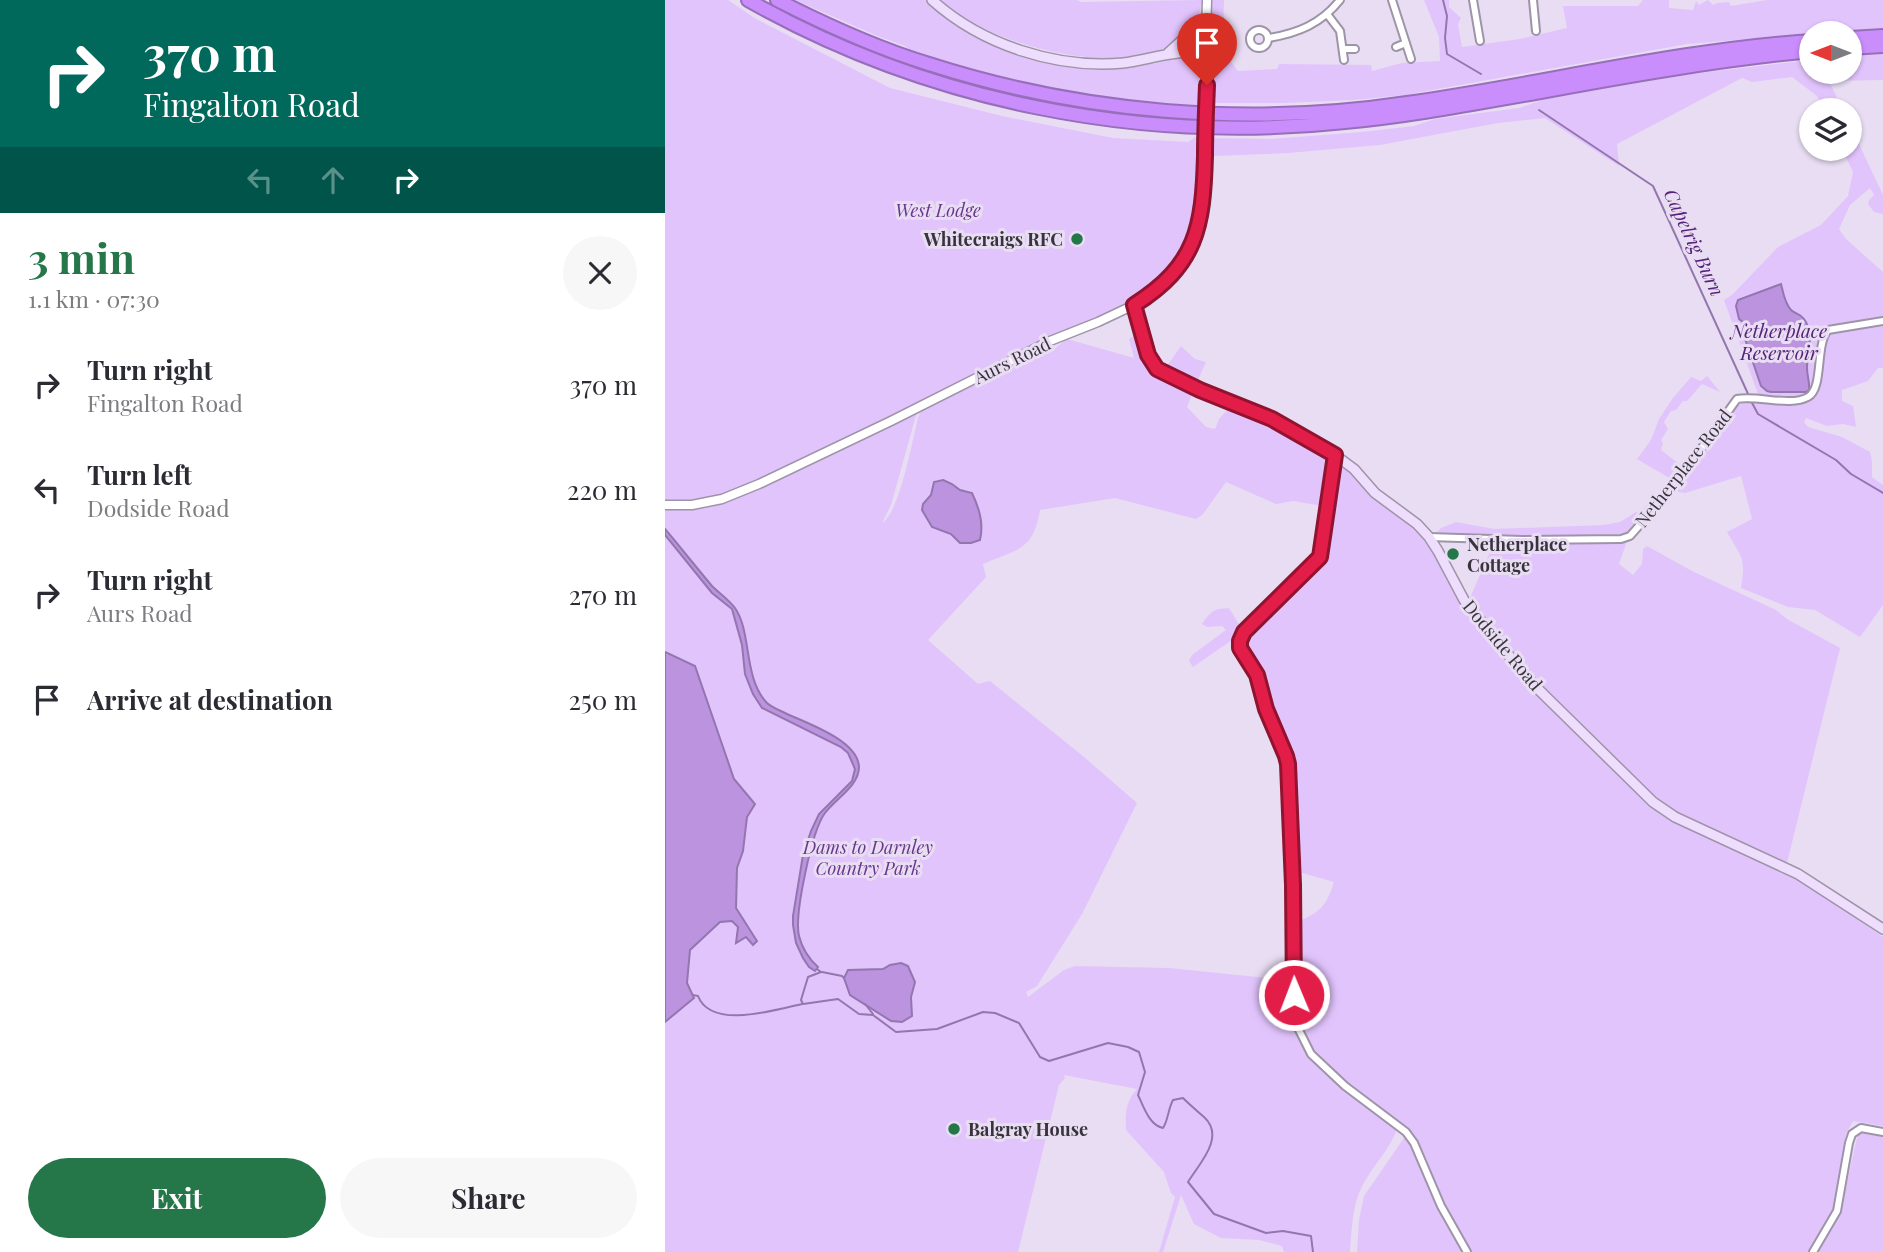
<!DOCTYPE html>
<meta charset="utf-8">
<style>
body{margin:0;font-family:"Playfair Display",serif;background:#f7f7f7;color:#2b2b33;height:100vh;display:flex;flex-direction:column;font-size:26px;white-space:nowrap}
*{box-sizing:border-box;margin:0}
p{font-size:23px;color:#7c7c81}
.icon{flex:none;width:38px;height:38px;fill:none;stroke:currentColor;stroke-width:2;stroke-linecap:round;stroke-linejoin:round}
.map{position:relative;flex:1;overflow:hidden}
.side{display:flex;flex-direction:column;background:#fff;width:665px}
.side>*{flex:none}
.guide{background:#00695c;color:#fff;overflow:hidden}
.needle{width:46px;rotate:270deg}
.tools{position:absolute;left:1134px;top:21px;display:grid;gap:14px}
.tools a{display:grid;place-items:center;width:63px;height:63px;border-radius:50%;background:#fff;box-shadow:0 2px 5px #0004;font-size:35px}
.pin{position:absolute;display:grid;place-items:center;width:60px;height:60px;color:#fff;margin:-72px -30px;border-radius:50% 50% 50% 0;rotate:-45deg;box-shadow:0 0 7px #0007}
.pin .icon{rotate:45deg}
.me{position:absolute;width:77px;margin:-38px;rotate:359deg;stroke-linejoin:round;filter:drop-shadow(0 0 5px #0008)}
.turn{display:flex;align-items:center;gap:24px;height:147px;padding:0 28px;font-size:32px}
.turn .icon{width:91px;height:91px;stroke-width:2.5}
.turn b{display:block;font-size:49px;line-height:60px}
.lanes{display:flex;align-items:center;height:66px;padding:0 28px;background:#0003;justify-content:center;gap:35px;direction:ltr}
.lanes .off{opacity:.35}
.round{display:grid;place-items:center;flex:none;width:74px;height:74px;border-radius:37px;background:#f7f7f7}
.head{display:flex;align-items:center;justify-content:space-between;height:119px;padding:0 28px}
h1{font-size:42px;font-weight:700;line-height:52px;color:#257749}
.cta{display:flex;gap:14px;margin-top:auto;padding:14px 28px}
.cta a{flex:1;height:80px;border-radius:42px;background:#257749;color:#fff;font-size:28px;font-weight:700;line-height:80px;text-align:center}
.cta a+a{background:#f7f7f7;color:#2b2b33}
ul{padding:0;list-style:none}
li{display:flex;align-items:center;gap:21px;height:105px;padding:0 28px}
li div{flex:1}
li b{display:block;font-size:26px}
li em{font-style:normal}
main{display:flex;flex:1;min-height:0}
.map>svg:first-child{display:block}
</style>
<main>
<section class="side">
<div class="guide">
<div class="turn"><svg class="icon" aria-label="right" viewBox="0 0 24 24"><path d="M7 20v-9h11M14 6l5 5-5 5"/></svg><div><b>370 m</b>Fingalton Road</div></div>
<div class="lanes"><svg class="icon off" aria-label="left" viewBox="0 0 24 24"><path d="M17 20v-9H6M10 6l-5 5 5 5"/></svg><svg class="icon off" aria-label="ahead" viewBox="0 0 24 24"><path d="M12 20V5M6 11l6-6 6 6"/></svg><svg class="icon" aria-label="right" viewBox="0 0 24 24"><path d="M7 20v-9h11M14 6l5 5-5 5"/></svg></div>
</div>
<div class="head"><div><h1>3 min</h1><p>1.1 km · 07:30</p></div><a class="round"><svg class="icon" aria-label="close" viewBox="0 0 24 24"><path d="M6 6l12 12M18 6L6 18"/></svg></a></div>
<ul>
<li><svg class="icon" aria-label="right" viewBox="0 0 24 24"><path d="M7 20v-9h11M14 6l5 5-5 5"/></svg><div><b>Turn right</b><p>Fingalton Road</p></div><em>370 m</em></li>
<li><svg class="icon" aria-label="left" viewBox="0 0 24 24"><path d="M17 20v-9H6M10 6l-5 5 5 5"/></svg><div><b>Turn left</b><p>Dodside Road</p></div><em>220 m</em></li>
<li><svg class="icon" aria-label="right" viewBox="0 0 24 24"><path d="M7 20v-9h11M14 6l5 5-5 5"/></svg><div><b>Turn right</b><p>Aurs Road</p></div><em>270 m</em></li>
<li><svg class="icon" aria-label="arrive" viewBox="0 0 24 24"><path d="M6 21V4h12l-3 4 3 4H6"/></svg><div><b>Arrive at destination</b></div><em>250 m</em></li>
</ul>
<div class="cta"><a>Exit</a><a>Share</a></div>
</section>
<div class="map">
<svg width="1218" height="1252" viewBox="0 0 1218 1252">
<rect width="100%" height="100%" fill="#e8ddf2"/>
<path fill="#e2c4fd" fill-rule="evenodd" d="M0,0H63L91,19L225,88L337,116L448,138L523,142L541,130C539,169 543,216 523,251C496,299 446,315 399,337C349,361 297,381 252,412L226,505L217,523C234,514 248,439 253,417L256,411L273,401L382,348L389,349L402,339L469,358L464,339L473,334L479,359L487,370L528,392L522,407L541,427L550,429L554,419L564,408C600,421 632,437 665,457L658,506L628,501L611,504L561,482L538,514L531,519L450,498L375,510C368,551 353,549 318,564L321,577L263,640L313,684L325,681L419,757L472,803L417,914L372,986L361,992L363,997L399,970L410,966L504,968L623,980L625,1014L640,1051L657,1072L732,1129C725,1149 710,1163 700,1181C687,1202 687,1228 685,1252H619L617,1246L594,1240L556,1238L529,1224L516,1195L498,1252H494L510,1197L506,1193L499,1172L461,1130C460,1114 461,1100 472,1089L399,1075L400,1078L394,1085L353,1252H0Z
M130,0H261L267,7C284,18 300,30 317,39C367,66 430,75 485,62L488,64L519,56C539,68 535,86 535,106C434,99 343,85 248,52L240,46L210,35Z
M274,0H412L416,2L537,0V2L533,19C529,22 524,24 520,28C512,35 508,45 497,50C437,74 321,43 274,0Z
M546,0H559L558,51L573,71L612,69L614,64C644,64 675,65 706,65L707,71L737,63L775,61L774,37L759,0H784V7L796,18L793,24L797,47L855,39L902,28L898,6H973L978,0H1004V8L1028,10L1031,1L1034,5L1043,0L1048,5L1052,3L1064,2L1066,6L1102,0H1218V28L1022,44L740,95L688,100L620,103H547L549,46L545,19Z
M1218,54V80L1164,81L1178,110H1159L1152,96L1127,77L1087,82L1077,78L952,144L954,166L880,118L833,123L715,145L623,153L549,156L545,150V138L606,139L697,132L749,126L770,119L854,108L883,98L1025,74L1146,60V72H1185V56Z
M1185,125L1218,195V214L1209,212L1203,204L1204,200L1209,195L1205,188L1185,205L1174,229L1181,239L1218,272V368H1213L1203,381L1177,390V401L1188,406L1191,427L1178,424L1162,426L1141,418L1139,422L1143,427L1177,437L1205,452L1207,461V477L1218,485V605L1195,637L1150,610L1123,607L1076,588C1081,558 1077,558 1062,532L1087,519L1076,476L1020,493L1008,491L1071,405L1093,402V394L1059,300L1067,295L1113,247L1156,225L1183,196L1188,172L1177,149H1185ZM1116,284L1125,309L1143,332L1145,338L1142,371L1144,377L1087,361L1086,353L1078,333L1080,327L1073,300Z
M516,346L530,359L541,362L532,382L502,366Z
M1042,376L1055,392L1037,384L1022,401H1018L1011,410L1006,411L999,422L1003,429L996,440L998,443L996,450L1018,467L964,532L954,534L853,537L770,534L776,528L791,522L829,529L938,525L955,522L971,512H975L1006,482V479L972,459L986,440L994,419L1008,398L1026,377L1036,381Z
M677,464L707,497L744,519L764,543L800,606L846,665L992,811L1015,824L1126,874L1218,937V1126L1188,1121L1181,1134L1168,1210L1145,1252H806L782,1210L803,1252H692L694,1220L699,1196L739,1138L745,1141L780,1206L759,1156L744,1132L657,1062L646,1045L638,1029L633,1002L632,922C654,913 662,906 669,882L634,872L626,759L578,646L580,635L657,561L670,469L672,465Z
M957,540L962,541L954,564L968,575L977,564L978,549L982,546L1027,571L1111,610L1122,619L1175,648L1122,863L1001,807L866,674L804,600L829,543L851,545Z
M564,608L577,629L567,640L528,667L524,661L527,655L561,630L557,626L542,627L537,624C546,611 548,609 564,608Z
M1200,1130L1218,1136V1252H1152L1176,1210L1193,1133Z"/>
<path fill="#bb93df" stroke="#9476ae" stroke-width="2" d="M1116,284C1118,292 1120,304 1126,310C1130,314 1135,313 1139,319C1150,334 1142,352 1142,368C1142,376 1145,382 1144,390L1141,392H1106L1102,391L1096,386L1078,333L1079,323L1074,319L1071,306L1073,300Z
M278,480L287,484L295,490L307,493C314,508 319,523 315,540L306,543H295L286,534L267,527L257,510L258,504L266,495L269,482Z
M0,529C16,548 31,567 47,586C54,593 64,600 70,608C87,632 78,678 102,703C106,707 114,710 120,713C141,723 193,740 194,767C194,786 171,798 160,813C147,830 129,915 134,936C137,948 144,959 153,967L150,971L144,967L138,958L131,943L128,925V916L138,855L146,831L154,814L187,781L190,769L183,753L176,747L97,708L88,694L80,674L77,645L67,609L47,593L0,535Z
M0,652L30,666L69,779L90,804L82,817L78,851L72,868L71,908L92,941L88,945L81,937L71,943L73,927L67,921L55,922L25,950L22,983L29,998L0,1022Z
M236,963L243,966L250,982L246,997L247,1016L237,1022L226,1021L185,995L179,978L183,970L218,969L225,965Z"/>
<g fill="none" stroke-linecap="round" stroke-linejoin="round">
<path stroke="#9476ae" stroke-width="2" d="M778,0L782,16L780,38L782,54L816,74
M874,110L988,186L1084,396
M1086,401L1093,414L1171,460L1186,474L1218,493
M152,969L156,972L143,977L136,1000L138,1004L173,999L194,1014L208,1015L231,1032L272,1029L318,1012L330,1013L354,1023L375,1057L384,1061L443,1043L463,1047L474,1052L480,1072L473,1095C479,1107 484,1125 498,1128C503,1121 503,1109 508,1100L518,1098C525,1105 532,1111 539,1117C561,1137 534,1164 523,1182L549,1214L601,1233L618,1231L646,1236L648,1252
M157,972L177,976L179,978
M28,995L33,996C46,1030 110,1010 137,1004
M200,1004L208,1014"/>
<g stroke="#9d94a7" stroke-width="10">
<path id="minor" d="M727,0L746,59
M808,0L815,41
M868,0L871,31
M662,14L675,31L679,60
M585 39a9 9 0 1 1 18 0a9 9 0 1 1-18 0Z
M604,38C633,33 656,24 675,0
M731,47L741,43
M679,49H690
M670,455L655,557L579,632L575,641V647L592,675L601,709L623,764L628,885L629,1012L632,1026L646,1054L680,1086L741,1132L749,1143L776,1206L802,1252
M764,537L857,540L956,539L965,536L1010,485L1072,399C1093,395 1125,407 1143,397C1159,388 1150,345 1163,330L1218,321
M1148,1252L1172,1211L1184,1143L1187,1134L1196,1128L1218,1132"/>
</g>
<g stroke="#9d94a7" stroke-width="11">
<path id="tertiary" d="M541,35L542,0
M0,505H27L57,499L94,484L226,421L385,341L433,322L469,305"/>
</g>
<g stroke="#9d94a7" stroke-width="12">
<path id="secondary" d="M267,0C317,45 391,69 458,63C481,60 504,52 527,52
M541,49L542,85
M503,53L525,33L532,30L541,35C546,46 539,54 527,52L521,43L522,36
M540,155C538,225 533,265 469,305L483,355L492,369L535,390L607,419L670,455L689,469L710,493L752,524L764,537L773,551L799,600L841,652L869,685L988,802L1010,817L1133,874L1218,929"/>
</g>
<g stroke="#976eb9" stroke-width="16">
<path id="motorway" d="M83,0C263,102 475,144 680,122C744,116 807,104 870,93C962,76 1053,60 1146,51
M112,0C161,25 211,48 264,64C417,113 583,127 742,103C877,84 1010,50 1146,41
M1185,38L1218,36
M1185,48L1218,46"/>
</g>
<use href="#minor" stroke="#fff" stroke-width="6"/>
<use href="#tertiary" stroke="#fff" stroke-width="8"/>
<use href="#secondary" stroke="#efddfe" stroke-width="9"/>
<use href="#motorway" stroke="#ca8dfc" stroke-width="12"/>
<g stroke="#9d94a7" stroke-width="12" stroke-linecap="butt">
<path id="secondary-bridge" d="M540,155L542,85"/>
</g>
<use href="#secondary-bridge" stroke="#efddfe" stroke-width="9"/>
</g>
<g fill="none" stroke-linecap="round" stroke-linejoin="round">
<g stroke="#92132f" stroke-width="18">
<path id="route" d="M542,85C541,109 540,133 540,156C538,227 532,265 469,305L483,355L492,369L535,390L607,419L670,455L655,557L579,632L575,641V648L592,675L601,709L621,756L623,764L628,885L629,995"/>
</g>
<use href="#route" stroke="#e11d48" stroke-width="12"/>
</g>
<g fill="#257749" stroke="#e8ddf2" stroke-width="2.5">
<circle cx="412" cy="239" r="7"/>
<circle cx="788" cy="554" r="7"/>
<circle cx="289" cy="1129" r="7"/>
</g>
<g text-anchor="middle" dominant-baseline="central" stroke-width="6" stroke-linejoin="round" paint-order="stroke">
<g font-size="18" font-style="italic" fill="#69368f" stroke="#e8ddf2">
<text x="273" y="210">West Lodge</text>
<text x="203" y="847">Dams to Darnley<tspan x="203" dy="21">Country Park</tspan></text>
</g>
<g font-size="18" font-weight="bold" fill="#38343c" stroke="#e8ddf2" text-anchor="start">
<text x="398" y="239" text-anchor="end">Whitecraigs RFC</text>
<text x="802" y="544">Netherplace<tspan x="802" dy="21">Cottage</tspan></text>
<text x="303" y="1129">Balgray House</text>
</g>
<g font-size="18" fill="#38343c" stroke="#e8ddf2">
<text transform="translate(347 360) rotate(-26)">Aurs Road</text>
<text transform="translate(1018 468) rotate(-52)">Netherplace Road</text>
<text transform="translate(838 645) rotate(50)">Dodside Road</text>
</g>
<g font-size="19" font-style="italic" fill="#56227a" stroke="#e8ddf2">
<text transform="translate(1030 242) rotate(65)">Capelrig Burn</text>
<text x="1114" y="330">Netherplace<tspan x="1114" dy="22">Reservoir</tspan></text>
</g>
</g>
</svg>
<div class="tools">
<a><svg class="needle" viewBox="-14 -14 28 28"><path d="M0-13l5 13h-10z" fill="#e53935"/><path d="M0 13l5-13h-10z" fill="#7c7c81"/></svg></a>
<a><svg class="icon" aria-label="layers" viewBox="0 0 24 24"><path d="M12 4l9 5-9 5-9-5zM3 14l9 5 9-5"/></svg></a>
</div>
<div class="pin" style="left:542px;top:85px;background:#d93025"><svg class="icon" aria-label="arrive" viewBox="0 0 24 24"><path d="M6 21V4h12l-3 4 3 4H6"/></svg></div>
<svg class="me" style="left:629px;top:995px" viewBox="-20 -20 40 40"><circle r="17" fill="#e11d48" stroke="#fff" stroke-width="3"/><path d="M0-11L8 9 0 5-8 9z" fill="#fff"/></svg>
</div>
</main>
